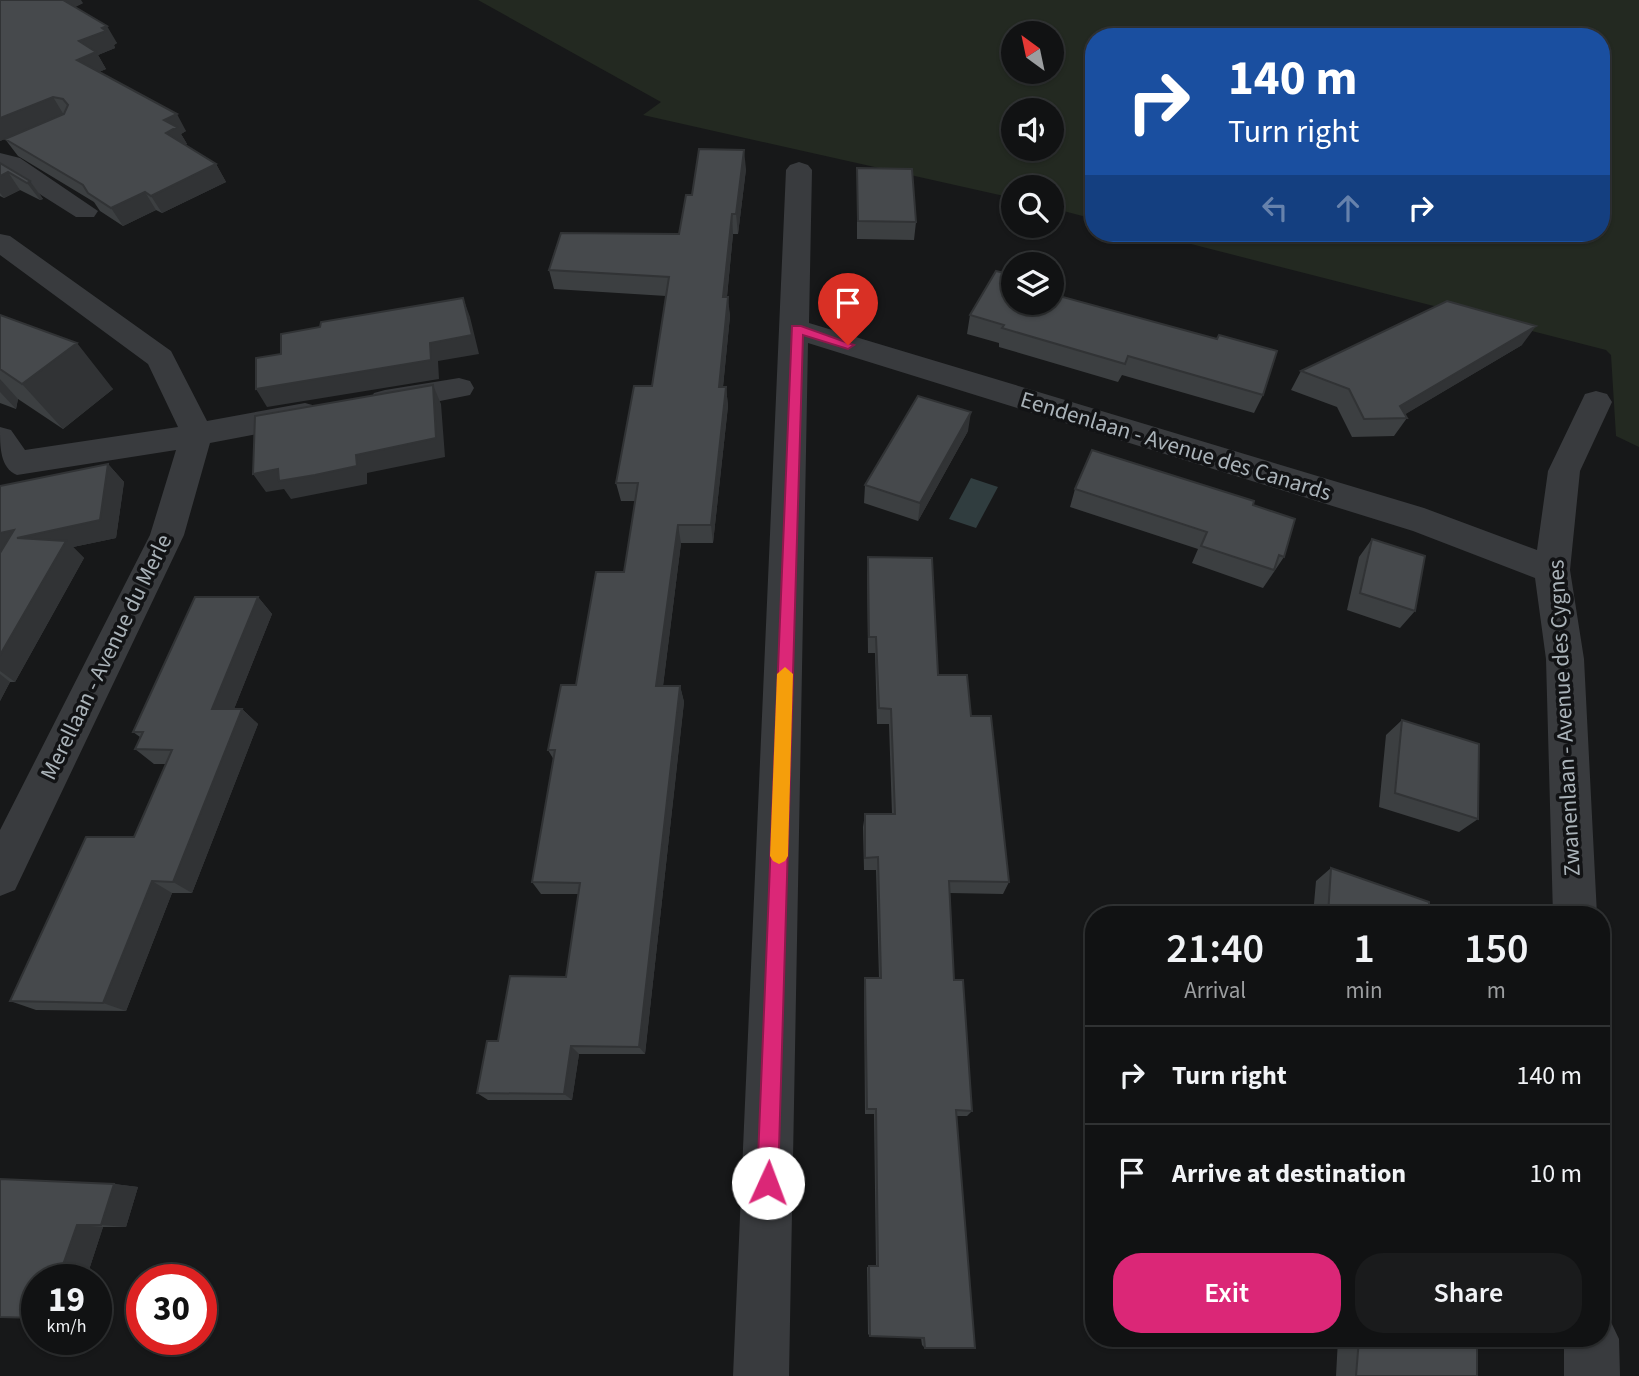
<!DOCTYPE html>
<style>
body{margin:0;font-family:"Source Sans 3",sans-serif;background:#1a1b1c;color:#f1f3f6;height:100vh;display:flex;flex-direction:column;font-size:26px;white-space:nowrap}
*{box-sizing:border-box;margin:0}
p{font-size:23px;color:#9c9ea0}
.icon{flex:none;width:38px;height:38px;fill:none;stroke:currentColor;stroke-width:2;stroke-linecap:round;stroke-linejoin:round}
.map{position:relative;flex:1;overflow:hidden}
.drawer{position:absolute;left:1085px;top:906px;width:525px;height:441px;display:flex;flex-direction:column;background:#111213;border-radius:28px;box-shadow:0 2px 5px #0004,0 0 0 2px #303233}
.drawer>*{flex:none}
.guide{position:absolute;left:1085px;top:28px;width:525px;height:214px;border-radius:28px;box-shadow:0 2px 5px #0004,0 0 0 2px #303233;background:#1a4fa0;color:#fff;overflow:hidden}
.needle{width:46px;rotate:327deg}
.tools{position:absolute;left:1001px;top:21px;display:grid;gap:14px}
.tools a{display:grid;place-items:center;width:63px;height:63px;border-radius:50%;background:#111213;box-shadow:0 2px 5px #0004,0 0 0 2px #303233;font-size:35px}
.speed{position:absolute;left:21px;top:1264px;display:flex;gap:14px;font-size:35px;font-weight:700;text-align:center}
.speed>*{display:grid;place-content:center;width:91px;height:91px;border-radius:50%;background:#111213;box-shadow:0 2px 5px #0004,0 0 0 2px #303233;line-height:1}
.speed small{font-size:18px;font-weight:400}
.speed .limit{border:10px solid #d22;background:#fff;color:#111}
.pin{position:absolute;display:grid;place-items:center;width:60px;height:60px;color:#fff;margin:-72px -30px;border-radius:50% 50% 50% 0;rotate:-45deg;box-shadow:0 0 7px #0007}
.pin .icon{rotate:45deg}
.me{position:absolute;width:77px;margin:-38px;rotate:2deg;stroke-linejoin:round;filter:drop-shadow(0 0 5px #0008)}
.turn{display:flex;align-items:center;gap:24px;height:147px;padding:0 28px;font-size:32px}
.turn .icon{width:91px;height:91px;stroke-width:2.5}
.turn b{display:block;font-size:49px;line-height:60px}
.lanes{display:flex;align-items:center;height:66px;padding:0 28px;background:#0003;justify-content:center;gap:35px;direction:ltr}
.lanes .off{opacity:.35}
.eta{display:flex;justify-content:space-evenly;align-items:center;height:119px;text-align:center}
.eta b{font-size:42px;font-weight:600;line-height:49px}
.primary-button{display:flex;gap:14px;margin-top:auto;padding:14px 28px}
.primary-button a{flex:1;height:80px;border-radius:28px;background:#db2777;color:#fff;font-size:28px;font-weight:600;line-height:80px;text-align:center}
.primary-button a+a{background:#1a1b1c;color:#f1f3f6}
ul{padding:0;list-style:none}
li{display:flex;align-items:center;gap:21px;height:98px;padding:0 28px;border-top:2px solid #303233}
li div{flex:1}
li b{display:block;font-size:26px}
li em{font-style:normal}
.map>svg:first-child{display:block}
</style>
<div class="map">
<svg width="1639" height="1376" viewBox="0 0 1639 1376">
<rect width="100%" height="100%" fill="#171819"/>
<path fill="#232921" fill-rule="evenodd" d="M478,0H1639V447L1616,436L1611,355L1606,350L1148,233H1601V37H1094V219L1052,208V187H1013V198L643,115L661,102ZM1013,33H1052V72H1013ZM1013,110H1052V149H1013Z"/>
<path fill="#303d3f" d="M971,478L998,487L976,528L949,519Z"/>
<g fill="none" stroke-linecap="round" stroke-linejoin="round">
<path fill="#393b3e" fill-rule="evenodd" d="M0,153L20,158L98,211L94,217H76L0,169Z
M799,162L808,165L812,170L809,323L1424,508L1537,550L1548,471L1585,394L1596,391L1607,394L1612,402L1580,471L1570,570L1584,659L1597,915H1553L1546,659L1535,578L1413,531L808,343L789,1376H733L786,170L790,165Z
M0,234L10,236L171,351L207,421L305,403L316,406L321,414L316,422L305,425L210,443L184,535L15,890L0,896V830L150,535L176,450L17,475C0,468 0,447 0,427L11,430L25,450L178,427L148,364L0,255Z
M459,378L470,381L474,388L470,395L385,412L374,409L369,401L374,393L385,390Z
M1601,1316L1610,1320L1619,1339L1620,1376H1564V1339H1601Z"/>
</g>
<path fill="#3c3f41" d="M0,0L83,3L75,7L117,43L114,45L115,48L98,55L106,69L99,72L186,131L181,134L187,144L185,145L216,164L226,182L162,213L156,210L123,226L100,211L94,202L18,156L5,139L21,132L0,141Z
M0,163L30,181L43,199L40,200L20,190L4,198L0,196Z
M857,168L916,222L914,240L857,239Z
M746,169L738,234H733L727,297L730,316L723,387H726L728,406L713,543H681L663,686H680L684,702L645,1054H579L572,1100H488L477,1093L498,1041L566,977L579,894H541L532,882L554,760L548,750L624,572L635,501H621L616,483L652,386L666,296L554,289L549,270L679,234L692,195Z
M1013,303L1263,395L1254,413L1122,375L1118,382L999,347V343L967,334L970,315Z
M0,315L113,389L63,429L18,399L16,409L0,403Z
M1522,345L1405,414L1407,418L1394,436L1352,437L1337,407L1291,390L1301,371Z
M968,431L918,521L864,503L865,485Z
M108,464L124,482L116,538L73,547L84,558L15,682H10L0,701V486Z
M1075,489L1253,505L1284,557L1263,588L1192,563L1198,549L1070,507Z
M1372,539L1415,611L1400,628L1347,610L1359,557Z
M868,557L938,675L971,716L1009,882L1003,894L950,893L954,980L972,1111L967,1116H957L925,1348L922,1345L921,1338L870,1336L868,1334L867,1267L876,1266L874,1114H865L864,987L865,978H879L876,870H864L863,827L865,814H892L889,724H877L875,653H868L867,574Z
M258,597L272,614L234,709H242L258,724L192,893H172L126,1011L36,1010L10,1001L134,837L166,764H154L135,749L140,737L133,732Z
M1402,720L1478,819L1459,832L1379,807L1386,735Z
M1331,868L1429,915H1313L1316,881Z
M114,1184L138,1187L126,1227H103L86,1279H37L0,1317Z
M1338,1339H1477V1376H1336Z"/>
<path fill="#313335" d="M58,0H81L83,3L65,12Z
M107,26L117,43L114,45L115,48L98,55L106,69L87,77L77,60L79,41Z
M53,97L64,115L0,141V118Z
M177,114L186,131L181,134L187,144L176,150L166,133L164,120Z
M744,150L746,169L738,234L736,214Z
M216,164L226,182L162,213L151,196Z
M8,172L20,190L4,198L0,193V176Z
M30,181L43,199L40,200L27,183Z
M145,192L156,210L123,226L111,208Z
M732,214L733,234L725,316L723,297Z
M728,297L730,316L721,406L719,387Z
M463,298L470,317L479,354L438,361L439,379L267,407L256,389L430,343Z
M1536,326L1522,345L1399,418L1400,406Z
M77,343L113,389L63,429L22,384Z
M0,379L18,399L16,409L0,392Z
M433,385L441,404L445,457L367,473V484L291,499L284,489L266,492L253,474L356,455Z
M726,387L728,406L713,543L711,525Z
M971,412L968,431L918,521L920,503Z
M108,464L124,482L116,538L73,547L84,558L15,682L0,671V533Z
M678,525L681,543L661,701L656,686Z
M258,597L272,614L228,724L212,709Z
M0,674L10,682L0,701Z
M680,686L684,702L645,1054L639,1047Z
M242,709L258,724L192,893L173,882Z
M152,881L172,893L126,1011L103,1003Z
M571,1046L579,1054L572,1100L564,1094Z
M114,1184L138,1187L126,1227L101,1225Z
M77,1225L103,1227L86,1279H58Z"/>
<path fill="#46494c" stroke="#313335" stroke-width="2" d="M0,0H63L107,26L102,28L106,31L79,41L96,52L77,60L177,114L164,120L177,127L166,133L216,164L151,196L145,192L111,208L88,193L83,185L5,139L64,114L68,105L63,99L53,97L0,118Z
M699,149L744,150L736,214H732L723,297H728L719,387H726L711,525H678L656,686H680L639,1047L571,1046L564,1094L477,1093L487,1041H498L510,976L566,977L580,883L532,882L555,750H548L561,685H576L596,572H624L638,483H616L634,386H652L669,277L549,270L561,233L679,234L686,195H692Z
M0,163L30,181L27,183L8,172L0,176Z
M857,168L912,169L916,222L858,221Z
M996,271L1013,275V303H1052V294L1217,339L1219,335L1277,351L1263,395L1128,356L1125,364L1002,328L1004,325L970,315Z
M463,298L472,335L430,343L431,360L256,389V358L281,354V334L320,327L321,322Z
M1447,301L1536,326L1400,406L1407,418L1364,419L1349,389L1301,371Z
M0,315L77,343L22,384L0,369Z
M433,385L436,438L356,455L357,466L315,475L279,481L278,469L253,474L255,416Z
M918,396L971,412L920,503L865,485Z
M1092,450L1254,501L1253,505L1295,519L1284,557L1279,555L1274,570L1201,546L1207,532L1075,489Z
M108,464L100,520L17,538L66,541L0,655V553L14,530L0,533V486Z
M1372,539L1425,556L1415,611L1360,593Z
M868,557L932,558L938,675H967L971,716H991L1009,882L949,881L954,980H963L972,1111L956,1110L975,1348H925L924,1338L870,1336L869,1266H878L876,1109H867L865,978H881L878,857L865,858V814H895L891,709L879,708L876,637H869Z
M195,597H258L212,709H242L173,882L152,881L103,1003L10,1001L86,837H134L172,750L135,749L143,732H133Z
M1402,720L1479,744L1478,819L1395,793Z
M1331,868L1429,902V915H1328Z
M0,1179L114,1184L101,1225H77L58,1279H37V1318L0,1317Z
M1359,1339H1477V1376H1356Z"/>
<path fill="#db2777" stroke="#8e194d" stroke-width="2" d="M792,326H801L854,345L848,349L803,335L778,1183L775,1190L768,1194L760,1190L757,1183Z"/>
<path fill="#f59e0b" d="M785,667L793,674L788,856L785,861L779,864L773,861L770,856L777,674Z"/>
<g text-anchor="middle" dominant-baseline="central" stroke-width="7" stroke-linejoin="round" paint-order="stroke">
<g font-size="23" fill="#aab3b9" stroke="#121315">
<text transform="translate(1176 446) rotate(17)">Eendenlaan - Avenue des Canards</text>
<text transform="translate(106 657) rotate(-64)">Merellaan - Avenue du Merle</text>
<text transform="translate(1564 718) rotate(-93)">Zwanenlaan - Avenue des Cygnes</text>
</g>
</g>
</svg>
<div class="tools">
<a><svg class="needle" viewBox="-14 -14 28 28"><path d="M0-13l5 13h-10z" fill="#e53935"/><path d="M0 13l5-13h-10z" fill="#9c9ea0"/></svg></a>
<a><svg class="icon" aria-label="sound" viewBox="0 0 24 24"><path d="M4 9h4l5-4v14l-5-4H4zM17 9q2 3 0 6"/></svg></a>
<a><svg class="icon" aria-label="search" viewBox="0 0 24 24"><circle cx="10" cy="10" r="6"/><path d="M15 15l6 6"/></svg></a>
<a><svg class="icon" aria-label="layers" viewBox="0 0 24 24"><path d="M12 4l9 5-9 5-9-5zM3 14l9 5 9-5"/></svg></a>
</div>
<div class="speed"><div>19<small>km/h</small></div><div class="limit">30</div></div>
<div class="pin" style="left:848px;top:345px;background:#d93025"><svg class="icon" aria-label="arrive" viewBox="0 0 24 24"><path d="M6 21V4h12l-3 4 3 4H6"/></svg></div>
<svg class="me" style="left:768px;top:1183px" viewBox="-20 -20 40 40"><circle r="19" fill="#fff"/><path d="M0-13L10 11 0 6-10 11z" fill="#db2777"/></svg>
<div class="guide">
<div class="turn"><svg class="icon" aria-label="right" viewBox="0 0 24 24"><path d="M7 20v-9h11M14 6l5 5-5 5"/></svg><div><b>140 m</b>Turn right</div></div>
<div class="lanes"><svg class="icon off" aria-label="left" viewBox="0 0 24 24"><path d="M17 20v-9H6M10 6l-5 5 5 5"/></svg><svg class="icon off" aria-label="ahead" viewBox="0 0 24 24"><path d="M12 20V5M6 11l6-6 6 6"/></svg><svg class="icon" aria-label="right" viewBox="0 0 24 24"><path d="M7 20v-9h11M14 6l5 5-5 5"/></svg></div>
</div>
<section class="drawer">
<div class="eta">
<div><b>21:40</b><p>Arrival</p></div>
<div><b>1</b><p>min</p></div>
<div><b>150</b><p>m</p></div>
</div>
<ul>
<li><svg class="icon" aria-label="right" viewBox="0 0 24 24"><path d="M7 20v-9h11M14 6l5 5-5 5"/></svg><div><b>Turn right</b></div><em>140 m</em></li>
<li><svg class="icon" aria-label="arrive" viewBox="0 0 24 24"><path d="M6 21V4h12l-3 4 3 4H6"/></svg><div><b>Arrive at destination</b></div><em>10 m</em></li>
</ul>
<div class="primary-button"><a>Exit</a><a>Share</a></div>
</section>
</div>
